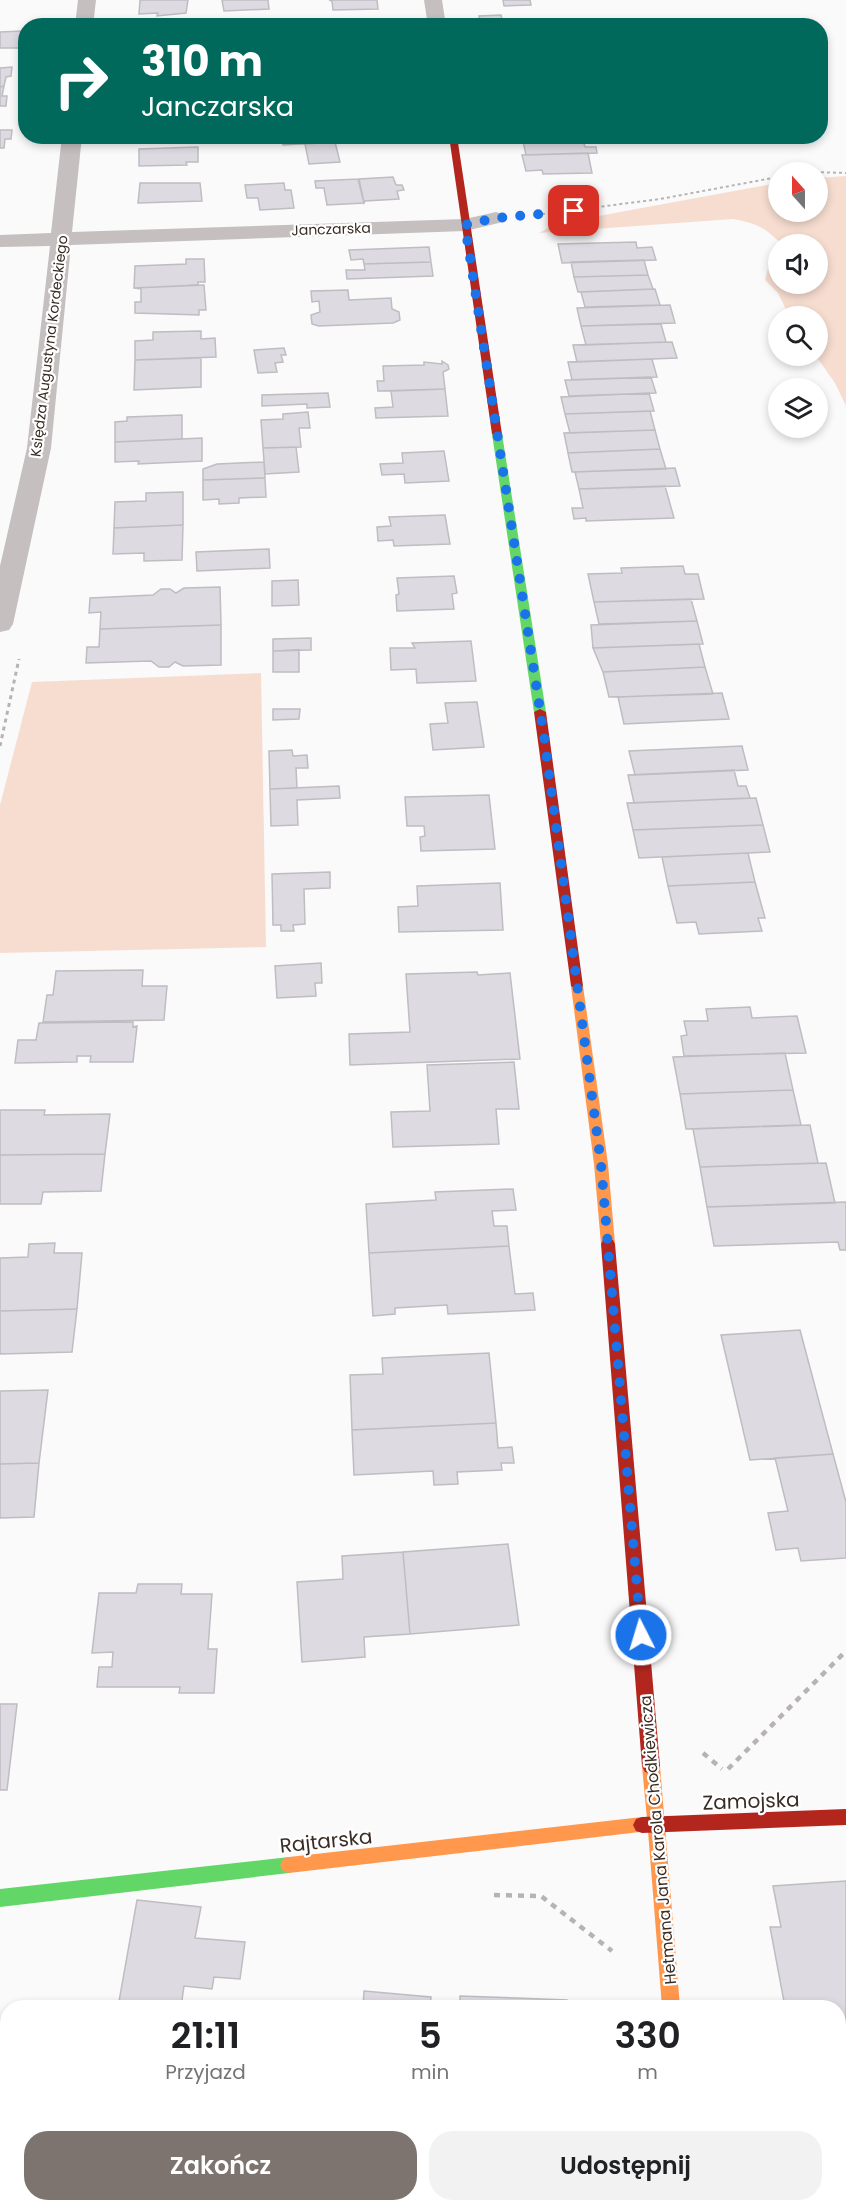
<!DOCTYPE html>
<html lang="pl">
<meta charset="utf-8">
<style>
body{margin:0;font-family:Poppins,sans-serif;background:#f2f2f2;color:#202124;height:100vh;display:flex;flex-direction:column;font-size:22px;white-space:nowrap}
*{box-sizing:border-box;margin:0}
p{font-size:20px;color:#757577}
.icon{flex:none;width:33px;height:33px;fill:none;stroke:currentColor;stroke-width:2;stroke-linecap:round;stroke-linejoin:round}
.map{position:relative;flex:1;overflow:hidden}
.sheet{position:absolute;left:0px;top:2000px;width:846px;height:212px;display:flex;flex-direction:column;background:#fff;border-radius:24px 24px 0 0;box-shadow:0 3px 9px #0003}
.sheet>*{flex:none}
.hud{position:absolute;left:18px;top:18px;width:810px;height:126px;border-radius:24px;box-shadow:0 3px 9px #0003;background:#00695c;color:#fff;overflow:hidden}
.needle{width:39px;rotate:339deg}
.buttons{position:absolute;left:768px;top:162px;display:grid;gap:12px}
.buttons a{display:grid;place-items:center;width:60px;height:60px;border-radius:50%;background:#fff;box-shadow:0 3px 9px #0003;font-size:30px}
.pin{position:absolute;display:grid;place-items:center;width:51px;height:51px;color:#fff;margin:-26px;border-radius:12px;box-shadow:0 3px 9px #0006}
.me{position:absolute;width:66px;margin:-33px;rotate:355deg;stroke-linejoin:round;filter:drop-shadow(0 0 4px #0008)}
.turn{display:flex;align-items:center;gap:21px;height:126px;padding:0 24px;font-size:27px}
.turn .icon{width:78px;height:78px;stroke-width:2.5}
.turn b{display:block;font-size:42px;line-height:51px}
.eta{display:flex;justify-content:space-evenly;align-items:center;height:102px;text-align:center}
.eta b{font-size:36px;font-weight:600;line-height:42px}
.action{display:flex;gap:12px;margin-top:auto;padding:12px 24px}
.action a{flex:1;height:69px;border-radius:24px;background:#7d746f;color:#fff;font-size:24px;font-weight:600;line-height:69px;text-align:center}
.action a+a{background:#f2f2f2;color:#202124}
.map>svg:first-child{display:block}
</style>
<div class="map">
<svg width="846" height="2210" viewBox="0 0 846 2210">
<rect width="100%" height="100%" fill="#fafafa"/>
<path fill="#f7ddd0" d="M846,176V406L835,383L816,356L818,316H789L778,293L765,280L769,265L778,257V284H818V244H782C763,227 759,224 733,219L539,233L555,224L778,183V212H818V178Z
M261,673L266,947L0,953V805L32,682Z"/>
<path fill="#dddae1" stroke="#bfbcc2" stroke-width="1.5" d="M140,0H188L186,13L157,16L158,13L139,14Z
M222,0H268L269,9L224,11Z
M329,0H377L378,9L333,10L332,1Z
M503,0H530L531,5L504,6Z
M501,15L503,24L511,26H481L479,16Z
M22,31L20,40H26L24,48H0V32Z
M12,67L11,76L6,77L4,86L0,87V68Z
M4,86L2,96H7L6,106H0V87Z
M0,130H12L11,139H5L4,148H0Z
M281,136H334L335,142L283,145Z
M582,136L585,147H596L597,153L526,155L522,137Z
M335,142L340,162L309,164L305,144Z
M198,147V162H186L187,165L139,166V149Z
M588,153L592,173L543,174L542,170L526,171L522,155Z
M393,177L396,185H402L404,190L397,191L399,199L365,201L364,203L359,179Z
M358,179L364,203L327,205L324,188H316L315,181Z
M140,183H200L202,201L138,203Z
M284,183L285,190H291L294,208L260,210L258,198H247L245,185Z
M636,242L637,248L652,247L656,260L562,263L558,244Z
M429,247L431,262L364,264L363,259L351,260L349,250Z
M186,259H204L205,282H198V285L134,288L135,266L186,264Z
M644,260L648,275L574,277L571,262Z
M431,262L433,276L347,279L346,270H365L364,264Z
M648,275L653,289L578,292L574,277Z
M204,285L206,310H199V315L135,313V302H141V289L134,288Z
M655,289L660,305L585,307L581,292Z
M348,290L349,300L391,298L392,309L399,312L400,320L393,323L319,326L312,324L311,315L320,312L319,301L312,302L311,291Z
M670,305L675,323L581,326L577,308Z
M661,324L666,342L586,345L581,326Z
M201,331V339L215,338L216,357L135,360V341L153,340V332Z
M672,342L677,358L577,362L573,345Z
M284,348L286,355H281L283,362L275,363L277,372L258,373L254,350Z
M201,358V387L134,390L135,360Z
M652,359L657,377L572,380L568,362Z
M442,361L448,365L449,369L443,372L445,389L378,391L377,381H384L383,366L424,365V362L442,364Z
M651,377L656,393L569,396L565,380Z
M445,389L448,416L376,418L375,408L393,407L391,391Z
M328,393L330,407L307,408V404L262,406V395Z
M649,393L654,411L565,414L561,397Z
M650,411L655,430L570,433L565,414Z
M308,412L310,428H299L301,447L263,448L261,420L283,419V414Z
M182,415V439L115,442V422L127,421V417Z
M655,430L660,449L568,453L564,433Z
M202,438V461L138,464L139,461L115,462V442Z
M296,447L299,472L265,474L263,448Z
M660,449L666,469L572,472L568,453Z
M444,451L449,481L405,483L404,474L382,475L380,464L403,463L402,453Z
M264,462L265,478L203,480V469L217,464Z
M675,468L680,486L579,489L575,472Z
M265,478L266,497L239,498V503L219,504V499L203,500V480Z
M665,486L674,518L586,521V518L574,519L572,508H583L579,489Z
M183,492V525L114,528L115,502L146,501V493Z
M445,515L450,544L394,546L393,540L378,541L377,527L391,526L389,517Z
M183,525L182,560L144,561V553L113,554L114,528Z
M269,549L270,568L197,571L196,552Z
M683,566L685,574H698L704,599L594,602L588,574L622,573L621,568Z
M454,576L457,593L452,594L454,609L397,611L396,595L399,594L397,578Z
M298,580L299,605L272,606V581Z
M220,587L221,625L100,629L101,612L89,613L90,598L153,595L161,589H170L176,593L184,588Z
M691,599L697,621L599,624L594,602Z
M697,621L703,644L593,648L591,625Z
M221,625V665L183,666L175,662L169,667H159L151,661L86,663L87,647H99L100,629Z
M311,638V650L273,651V639Z
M471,641L476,681L417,683L416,669L391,670L390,648H415L412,643Z
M699,644L705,667L603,672L593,648Z
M299,650V672H273V651Z
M705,667L713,694L609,697L603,672Z
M722,693L729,719L624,724L618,697Z
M477,702L484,747L433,750L430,724L448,723L445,703Z
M273,709H300L299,719L273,720Z
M742,746L748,770L635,775L629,751Z
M292,750L293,756L307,755L308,768H296L297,788L270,789L269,751Z
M734,770L738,786H746L750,798L634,803L628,775Z
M339,786L340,798L297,800L298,825L271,826L270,789Z
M489,795L495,849L421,851L420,837L425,836L424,826H407L405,797Z
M756,798L763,825L633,830L627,803Z
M763,825L770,852L639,858L633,830Z
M748,853L755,882L668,886L662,857Z
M330,872V888L304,889L305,924L293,925L294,931H281V925H273L272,874Z
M755,882L765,918H758L762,931L699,934L696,922L677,923L668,886Z
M500,883L503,930L399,932L398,907L418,906L417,886Z
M321,963L322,983H315L316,996L277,998L275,966Z
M143,970L142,986H167L164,1020L43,1022L47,995H53L56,971Z
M477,972L478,975L510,973L520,1059L350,1065L349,1034L410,1032L406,974Z
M750,1007L752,1018L797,1016L806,1053L684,1056L681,1036L687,1035L684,1021H708L706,1009Z
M133,1022V1027L137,1026L133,1062H90L91,1056H77V1062L15,1063L18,1040H36L39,1023Z
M785,1053L793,1090L680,1094L673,1057Z
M514,1062L519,1109H496L499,1144L393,1147L391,1112L430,1111L427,1065Z
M793,1090L801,1125L686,1129L680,1094Z
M0,1110H45L44,1115L110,1114L105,1154L0,1155Z
M810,1125L818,1163L700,1167L693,1129Z
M105,1154L101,1191L43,1192L41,1204H0V1155Z
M826,1163L835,1203L707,1207L700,1167Z
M513,1189L516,1210L492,1211L494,1226H507L509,1246L369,1253L366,1204L436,1200L435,1192Z
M846,1202V1250H840L838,1242L714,1246L707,1207Z
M55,1243L54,1253H82L77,1309L0,1311V1258L28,1257L29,1244Z
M509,1246L515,1294L533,1293L535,1310L448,1314L447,1305L395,1308V1314L373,1316L369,1253Z
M77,1309L72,1352L0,1354V1311Z
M800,1330L833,1454L750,1460L721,1335Z
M489,1353L496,1423L352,1430L350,1375L383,1374L382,1358Z
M48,1390L39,1463L0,1464V1391Z
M496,1423L498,1448L512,1447L514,1463H501L502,1470L457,1472L458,1484L434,1485L433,1471L354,1475L352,1430Z
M833,1454L846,1502V1558L801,1561L798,1548L776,1550L768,1513L788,1511L775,1458Z
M39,1463L34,1517L0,1518V1464Z
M508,1544L519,1625L410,1634L403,1552Z
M403,1552L410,1634L364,1637L365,1657L302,1662L297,1582L343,1579L342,1556Z
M138,1584H182L181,1594H212L208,1649H217L214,1693H179L180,1687H97L99,1667H112L113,1652L92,1653L99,1593H136Z
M0,1704H17L7,1790H0Z
M846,1881V2018H838V2007H785L770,1927H781L773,1886Z
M137,1900L201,1907L195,1938L245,1942L240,1979L214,1977L212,1989L184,1986L181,2007H118Z
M364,1991L431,1997L430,2007H363Z
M460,1996L567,2000V2007H460Z
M838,2018H846V2123L838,2085Z
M254,2204H282L281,2210H253Z
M282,2204H406L405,2210H281Z"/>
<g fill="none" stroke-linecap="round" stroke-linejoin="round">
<path stroke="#b8b3b3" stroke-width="2" stroke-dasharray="3 3" stroke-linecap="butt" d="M815,172L846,173
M536,215L660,199L778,177"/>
<path stroke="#b8b3b3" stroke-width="3" stroke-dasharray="4 4" stroke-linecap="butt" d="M0,746L19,659"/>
<path stroke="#b8b3b3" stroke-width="4.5" stroke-dasharray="6 6" stroke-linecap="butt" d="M703,1753L722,1769
M728,1769L846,1651
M494,1895L541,1896L612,1951"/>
<path fill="#c5bfbf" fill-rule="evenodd" d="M78,0H96L93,26H75Z
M424,0H442L446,26H428Z
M62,136H82L72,232L465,219L496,212L503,214L506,218L503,222L465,231L71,245L51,448L13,624L9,630L0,632V566L27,448L50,246L0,247V235L51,233Z
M662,2204H710L711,2210H663Z"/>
<path fill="#63d668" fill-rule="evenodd" d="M497,431L502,434L546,712L540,715L534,712L492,434Z
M289,1857L295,1859L298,1865L295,1871L289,1873L0,1907V1889Z"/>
<path fill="#ff974d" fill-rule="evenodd" d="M577,982L583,986L608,1164L615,1244L613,1248H603L601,1244L594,1164L571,986Z
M651,1758L657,1760L660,1766L680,2007H662L648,1831L289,1873L283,1871L280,1865L283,1859L289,1857L642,1817L647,1819L642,1766L645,1760Z"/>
<path fill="#b3261e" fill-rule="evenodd" d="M449,136H457L502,434L497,437L492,434Z
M540,709L546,712L583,986L577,990L571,986L534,712Z
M608,1239L613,1240L615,1244L660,1766L657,1772L651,1774L645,1772L642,1766L601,1244L603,1240Z
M846,1809V1825L642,1833L636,1831L633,1825L636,1819L642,1817Z"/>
</g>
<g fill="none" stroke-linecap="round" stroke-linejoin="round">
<path stroke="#1a73e8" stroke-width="10" stroke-dasharray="0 18" d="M574,211L496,218L465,225L544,736L601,1164L641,1635"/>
</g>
<g text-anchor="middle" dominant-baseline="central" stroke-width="4.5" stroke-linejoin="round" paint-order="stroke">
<g font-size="14" fill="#3a2c24" stroke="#fff">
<text transform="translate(331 229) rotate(-2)">Janczarska</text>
<text transform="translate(49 346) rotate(-83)">Księdza Augustyna Kordeckiego</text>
</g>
<g font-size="16" fill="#3a2c24" stroke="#fff">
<text transform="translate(658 1840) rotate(-95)">Hetmana Jana Karola Chodkiewicza</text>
</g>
<g font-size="20" fill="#3a2c24" stroke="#fff">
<text transform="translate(751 1801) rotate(-2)">Zamojska</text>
<text transform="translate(326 1841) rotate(-6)">Rajtarska</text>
</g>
</g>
</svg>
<div class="buttons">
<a><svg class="needle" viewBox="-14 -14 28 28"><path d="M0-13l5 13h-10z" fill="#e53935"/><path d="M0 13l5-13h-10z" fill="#757577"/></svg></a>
<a><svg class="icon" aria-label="sound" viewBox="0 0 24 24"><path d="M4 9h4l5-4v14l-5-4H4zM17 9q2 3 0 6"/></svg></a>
<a><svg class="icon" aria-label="search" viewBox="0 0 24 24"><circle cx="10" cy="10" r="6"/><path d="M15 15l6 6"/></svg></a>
<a><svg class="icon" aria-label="layers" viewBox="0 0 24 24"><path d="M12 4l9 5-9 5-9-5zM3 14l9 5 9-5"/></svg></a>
</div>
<div class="pin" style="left:574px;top:211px;background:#d93025"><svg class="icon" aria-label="arrive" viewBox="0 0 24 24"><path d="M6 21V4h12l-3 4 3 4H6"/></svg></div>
<svg class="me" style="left:641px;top:1635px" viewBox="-20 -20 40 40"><circle r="17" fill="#1a73e8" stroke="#fff" stroke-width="3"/><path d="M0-11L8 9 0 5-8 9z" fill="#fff"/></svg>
<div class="hud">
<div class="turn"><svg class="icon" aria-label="right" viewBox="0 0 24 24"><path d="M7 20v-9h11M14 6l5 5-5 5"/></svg><div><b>310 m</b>Janczarska</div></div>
</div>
<section class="sheet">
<div class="eta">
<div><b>21:11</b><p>Przyjazd</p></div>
<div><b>5</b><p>min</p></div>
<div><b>330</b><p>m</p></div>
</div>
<div class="action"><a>Zakończ</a><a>Udostępnij</a></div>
</section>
</div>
